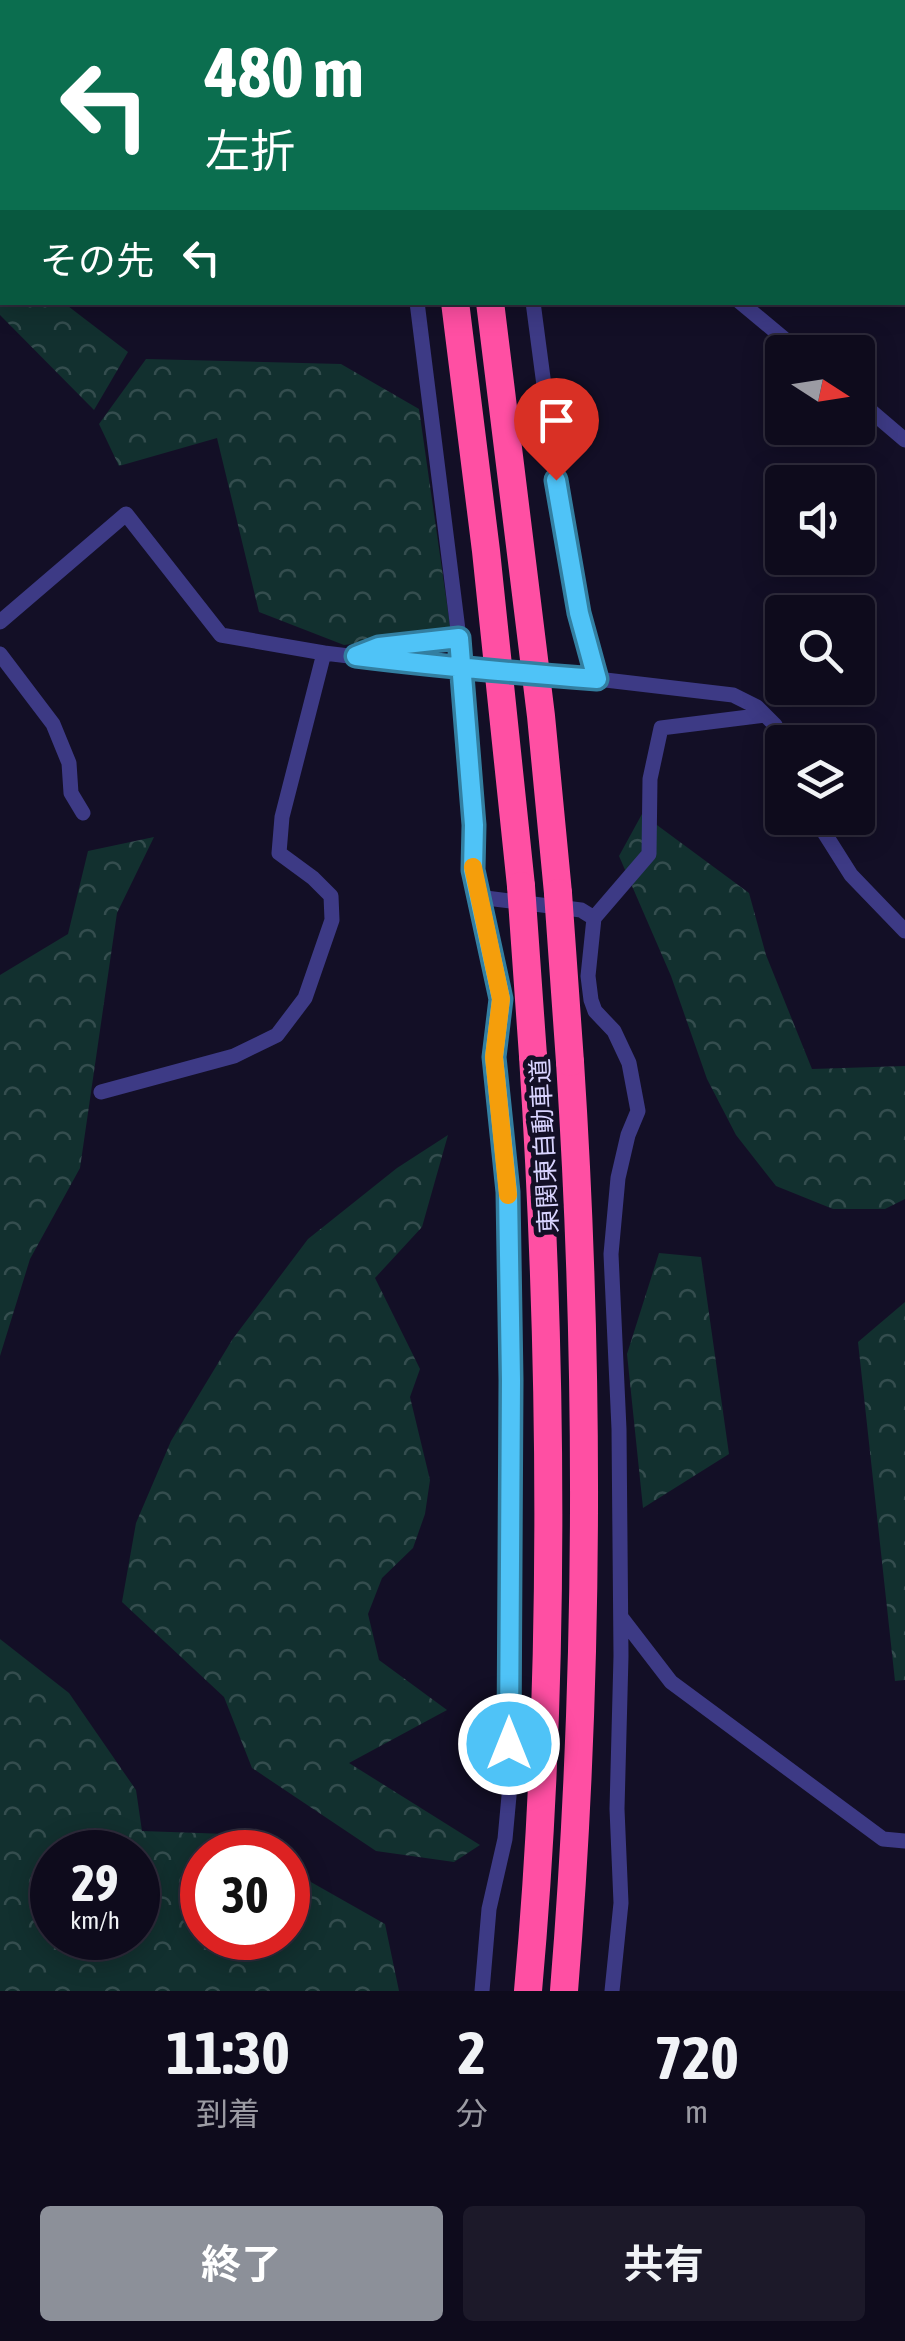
<!DOCTYPE html>
<html lang="ja">
<meta charset="utf-8">
<style>
body{margin:0;font-family:"Asap Condensed","Noto Sans JP",sans-serif;background:#1c1929;color:#f1f3f6;height:100vh;display:flex;flex-direction:column;font-size:38px;white-space:nowrap}
*{box-sizing:border-box;margin:0}
p{font-size:32px;color:#9b9ba3}
.icon{flex:none;width:55px;height:55px;fill:none;stroke:currentColor;stroke-width:2;stroke-linecap:round;stroke-linejoin:round}
.map{position:relative;height:1991px;overflow:hidden}
.side{display:flex;flex-direction:column;background:#0e0b1c;flex:1}
.side>*{flex:none}
.guide{position:absolute;left:0px;top:0px;width:905px;height:305px;box-shadow:0 5px 25px #0003,0 0 0 2px #2e2b3b;background:#0b6e4f;color:#fff;overflow:hidden}
.needle{width:65px;rotate:102deg}
.fabs{position:absolute;left:765px;top:335px;display:grid;gap:20px}
.fabs a{display:grid;place-items:center;width:110px;height:110px;border-radius:10px;background:#0e0b1c;box-shadow:0 5px 25px #0003,0 0 0 2px #2e2b3b;font-size:50px}
.speed{position:absolute;left:30px;top:1830px;display:flex;gap:20px;font-size:50px;font-weight:700;text-align:center}
.speed>*{display:grid;place-content:center;width:130px;height:130px;border-radius:50%;background:#0e0b1c;box-shadow:0 5px 25px #0003,0 0 0 2px #2e2b3b;line-height:1}
.speed small{font-size:25px;font-weight:400}
.speed .limit{border:15px solid #d22;background:#fff;color:#111}
.pin{position:absolute;display:grid;place-items:center;width:85px;height:85px;color:#fff;margin:-102px -42px;border-radius:50% 50% 50% 0;rotate:-45deg;box-shadow:0 0 10px #0007}
.pin .icon{rotate:45deg}
.me{position:absolute;width:110px;margin:-55px;rotate:0deg;stroke-linejoin:round;filter:drop-shadow(0 0 8px #0008)}
.turn{display:flex;align-items:center;gap:35px;height:210px;padding:0 40px;font-size:45px}
.turn .icon{width:130px;height:130px;stroke-width:2.5}
.turn b{display:block;font-size:70px;line-height:85px}
.then{display:flex;align-items:center;height:95px;padding:0 40px;background:#0003;gap:20px;font-size:38px}
.eta{display:flex;justify-content:space-evenly;align-items:center;height:170px;text-align:center}
.eta b{font-size:60px;font-weight:700;line-height:70px}
.button{display:flex;gap:20px;margin-top:auto;padding:20px 40px}
.button a{flex:1;height:115px;border-radius:10px;background:#8c9099;color:#fff;font-size:40px;font-weight:700;line-height:115px;text-align:center}
.button a+a{background:#1c1929;color:#f1f3f6}
.map>svg:first-child{display:block}
</style>
<div class="map">
<svg width="905" height="1991" viewBox="0 0 905 1991">
<defs>
<pattern id="forest-crowns" width="20" height="18" patternUnits="userSpaceOnUse" patternTransform="scale(2.5)"><rect width="20" height="18" fill="#12302f"/><path d="M2 6a3 3 0 1 1 6 0M12 15a3 3 0 1 1 6 0" fill="none" stroke="#344d4e"/></pattern>
</defs>
<rect width="100%" height="100%" fill="#130f26"/>
<path fill="url(#forest-crowns)" fill-rule="evenodd" d="M0,163L2,302L64,303L128,352L94,410L0,315Z
M146,359L341,364L419,409L451,632L344,645L259,612L217,438L119,466L99,424Z
M642,814L749,893L766,955L812,1069L905,1066V1199L885,1209H833L776,1186L736,1135L707,1079L671,976L619,856Z
M154,837L117,913L80,1168L30,1259L0,1356V975L68,934L88,851Z
M448,1135L422,1227L375,1278L420,1369L410,1397L430,1480L425,1514L413,1548L382,1578L368,1614L379,1660L447,1710L349,1763L480,1845L454,1862L376,1851L252,1768L224,1697L122,1602L136,1523L171,1441L232,1340L308,1239L397,1168Z
M659,1253L701,1257L729,1454L643,1508L627,1354Z
M905,1302V1680L895,1681L858,1342Z
M0,1639L69,1693L136,1790L142,1831L227,1834L259,1852H202V1938H288V1869L385,1924L399,1991H0ZM52,1852H138V1938H52Z"/>
<g fill="none" stroke-linecap="round" stroke-linejoin="round">
<path stroke="#3d3a85" stroke-width="15" d="M375,0L376,2
M492,0L493,2
M417,302L459,638L474,825L473,870L501,999L493,1057L508,1192L511,1381L509,1796L505,1839L489,1909L482,1991
M533,302C550,429 564,555 597,679L733,695L757,707L775,725L783,742
M740,302L800,352
M858,400L905,440
M0,622L126,514L221,635L324,653
M0,654L53,724L69,763L71,793L83,813
M360,655L379,647L459,638
M815,818L851,875L905,931
M478,897L581,910L594,918
M101,1092L234,1056L277,1035L305,998L332,920L331,896L313,878L279,853L282,817L324,653L441,667
M621,1617L671,1682L883,1839L905,1841
M612,1991L621,1903L617,1809L621,1656L619,1429L611,1254L618,1178L628,1135L638,1111L629,1063L614,1031L595,1011L591,1000L588,976L594,918L649,854L650,779L661,728L765,715"/>
<path stroke="#ff4fa3" stroke-width="28" d="M415,0V2
M451,0L452,2
M455,302L486,551L521,886
M490,302L541,716L558,893
M528,1991C556,1681 553,1367 533,1056
M564,1991C589,1683 590,1371 570,1062"/>
<path stroke="#3d3a85" stroke-width="15" d="M441,667L597,679"/>
<path stroke="#ff4fa3" stroke-width="28" d="M521,886L533,1056
M558,893L570,1062"/>
</g>
<g fill="none" stroke-linecap="round" stroke-linejoin="round">
<g stroke="#337fa1" stroke-width="25">
<path id="route" d="M509,1744L511,1380L508,1192L494,1057L501,999L473,870L474,825L459,638L379,647L356,656C436,666 516,673 597,679L579,613L556,480"/>
</g>
<use href="#route" stroke="#4fc3f7" stroke-width="18"/>
<path stroke="#f59e0b" stroke-width="18" d="M473,867L501,999L494,1057L508,1195"/>
</g>
<g text-anchor="middle" dominant-baseline="central" stroke-width="10" stroke-linejoin="round" paint-order="stroke">
<g font-size="25" fill="#d9d4ff" stroke="#130f26">
<text transform="translate(544 1146) rotate(-93)">東関東自動車道</text>
</g>
</g>
</svg>
<div class="fabs">
<a><svg class="needle" viewBox="-14 -14 28 28"><path d="M0-13l5 13h-10z" fill="#e53935"/><path d="M0 13l5-13h-10z" fill="#9b9ba3"/></svg></a>
<a><svg class="icon" aria-label="sound" viewBox="0 0 24 24"><path d="M4 9h4l5-4v14l-5-4H4zM17 9q2 3 0 6"/></svg></a>
<a><svg class="icon" aria-label="search" viewBox="0 0 24 24"><circle cx="10" cy="10" r="6"/><path d="M15 15l6 6"/></svg></a>
<a><svg class="icon" aria-label="layers" viewBox="0 0 24 24"><path d="M12 4l9 5-9 5-9-5zM3 14l9 5 9-5"/></svg></a>
</div>
<div class="speed"><div>29<small>km/h</small></div><div class="limit">30</div></div>
<div class="pin" style="left:556px;top:480px;background:#d93025"><svg class="icon" aria-label="arrive" viewBox="0 0 24 24"><path d="M6 21V4h12l-3 4 3 4H6"/></svg></div>
<svg class="me" style="left:509px;top:1744px" viewBox="-20 -20 40 40"><circle r="17" fill="#4fc3f7" stroke="#fff" stroke-width="3"/><path d="M0-11L8 9 0 5-8 9z" fill="#fff"/></svg>
<div class="guide">
<div class="turn"><svg class="icon" aria-label="left" viewBox="0 0 24 24"><path d="M17 20v-9H6M10 6l-5 5 5 5"/></svg><div><b>480 m</b>左折</div></div>
<div class="then">その先<svg class="icon" aria-label="left" viewBox="0 0 24 24"><path d="M17 20v-9H6M10 6l-5 5 5 5"/></svg></div>
</div>
</div>
<section class="side">
<div class="eta">
<div><b>11:30</b><p>到着</p></div>
<div><b>2</b><p>分</p></div>
<div><b>720</b><p>m</p></div>
</div>
<div class="button"><a>終了</a><a>共有</a></div>
</section>
